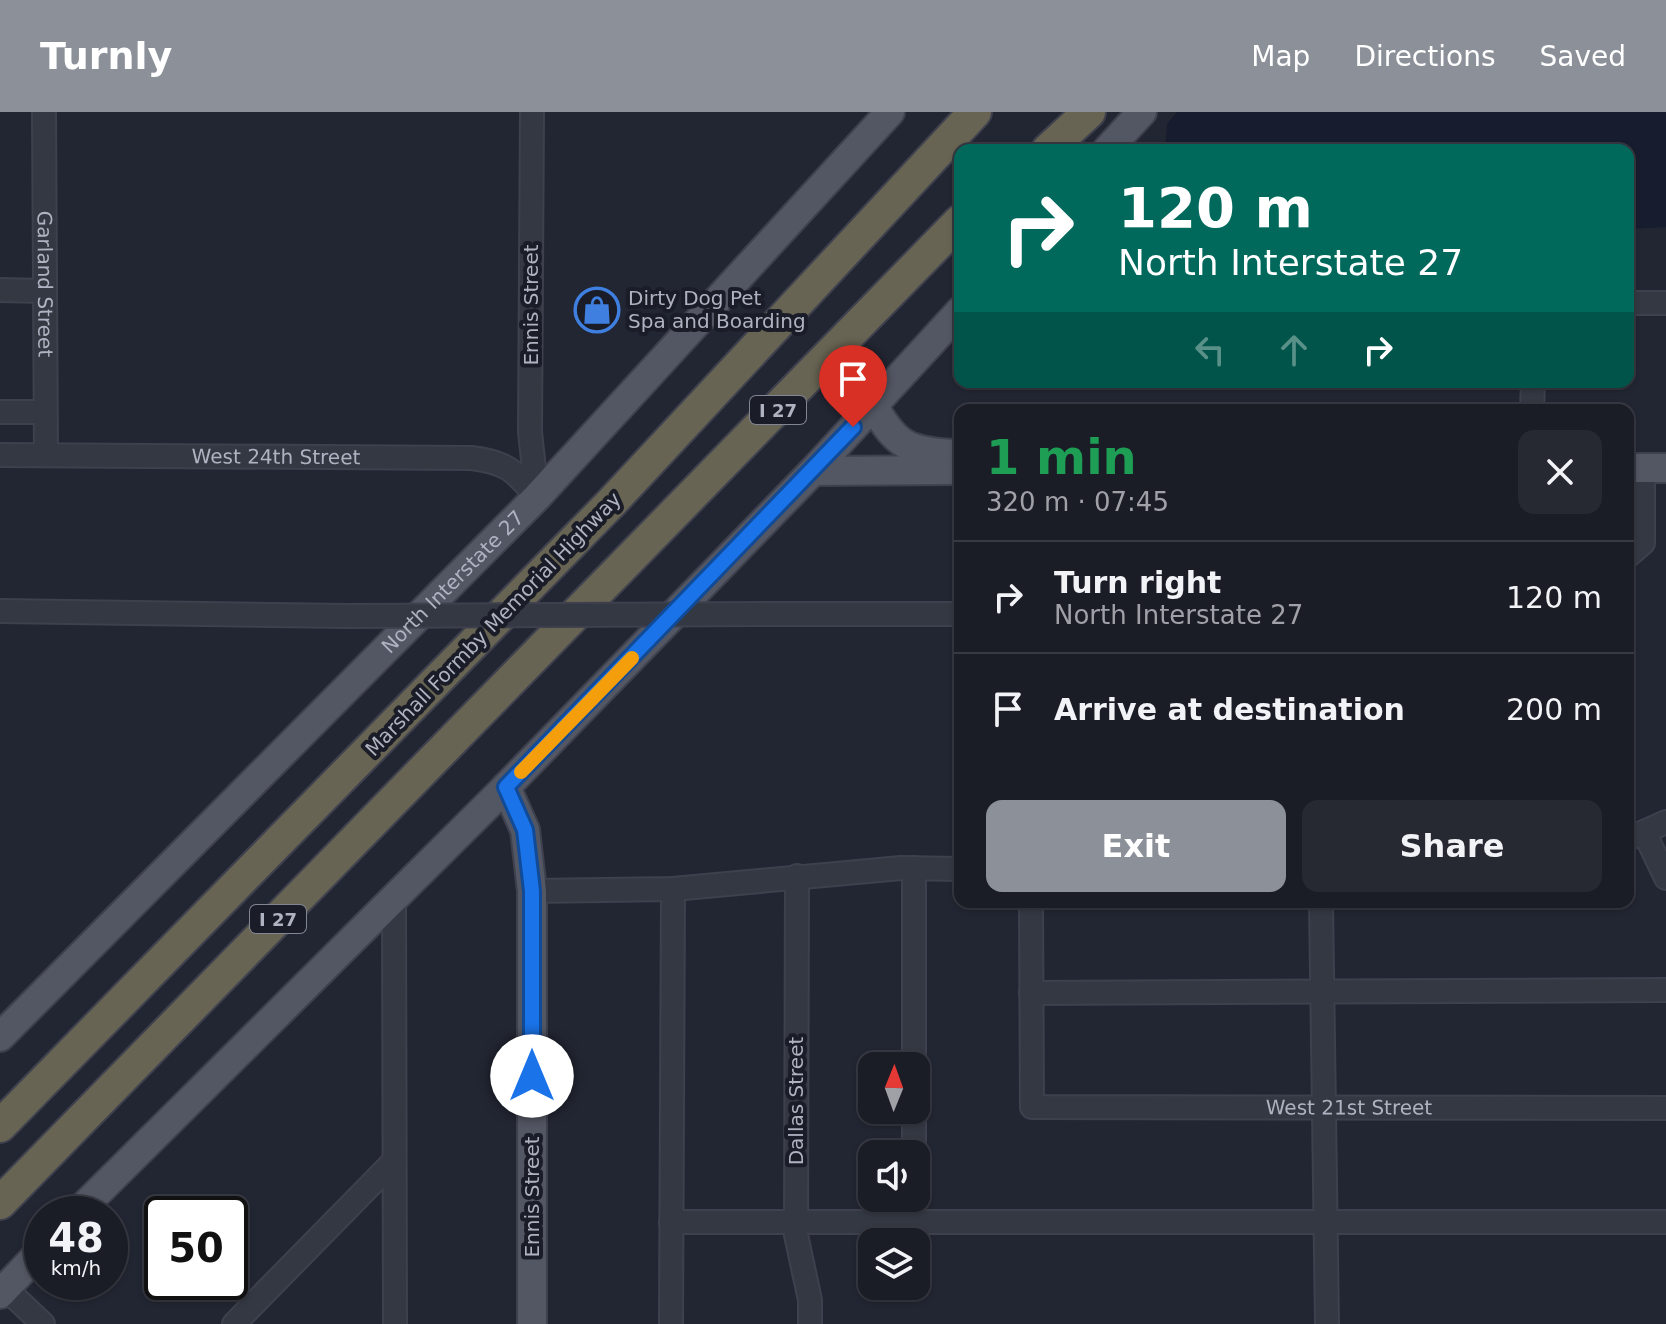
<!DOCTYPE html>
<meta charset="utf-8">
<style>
body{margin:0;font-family:"DejaVu Sans",sans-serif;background:#272932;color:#f1f3f6;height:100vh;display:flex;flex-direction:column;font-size:30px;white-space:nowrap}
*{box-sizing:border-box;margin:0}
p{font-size:26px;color:#9fa1a7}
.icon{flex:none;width:44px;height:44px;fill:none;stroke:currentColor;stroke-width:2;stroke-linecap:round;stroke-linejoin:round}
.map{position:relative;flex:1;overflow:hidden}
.panel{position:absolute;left:954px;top:292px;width:680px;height:504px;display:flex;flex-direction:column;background:#1a1c26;border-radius:16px;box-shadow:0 2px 6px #0004,0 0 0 2px #383a43}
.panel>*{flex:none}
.top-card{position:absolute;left:954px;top:32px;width:680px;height:244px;border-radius:16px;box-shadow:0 2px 6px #0004,0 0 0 2px #383a43;background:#00695c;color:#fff;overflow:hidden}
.needle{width:52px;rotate:1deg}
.tools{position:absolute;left:858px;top:940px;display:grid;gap:16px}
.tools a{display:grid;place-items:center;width:72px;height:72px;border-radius:16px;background:#1a1c26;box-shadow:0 2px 6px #0004,0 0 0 2px #383a43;font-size:40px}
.speed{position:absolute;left:24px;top:1084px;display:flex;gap:16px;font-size:40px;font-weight:700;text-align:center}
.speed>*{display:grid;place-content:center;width:104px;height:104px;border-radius:50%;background:#1a1c26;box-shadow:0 2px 6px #0004,0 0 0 2px #383a43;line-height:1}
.speed small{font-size:20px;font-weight:400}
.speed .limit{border:4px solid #111;border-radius:12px;background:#fff;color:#111}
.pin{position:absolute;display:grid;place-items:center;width:68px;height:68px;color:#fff;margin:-82px -34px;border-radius:50% 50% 50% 0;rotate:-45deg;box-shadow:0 0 8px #0007}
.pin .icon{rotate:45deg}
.me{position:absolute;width:88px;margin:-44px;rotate:0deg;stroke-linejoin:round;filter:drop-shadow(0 0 6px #0008)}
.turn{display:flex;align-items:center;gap:28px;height:168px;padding:0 32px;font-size:36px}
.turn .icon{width:104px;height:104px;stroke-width:2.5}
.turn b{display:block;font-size:56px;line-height:68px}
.lanes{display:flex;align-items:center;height:76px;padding:0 32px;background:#0003;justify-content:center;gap:40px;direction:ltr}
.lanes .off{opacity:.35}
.round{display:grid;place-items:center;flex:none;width:84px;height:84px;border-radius:16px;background:#272932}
.summary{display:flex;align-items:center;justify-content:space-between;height:136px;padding:0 32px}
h1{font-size:48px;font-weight:800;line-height:60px;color:#1e9e55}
.primary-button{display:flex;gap:16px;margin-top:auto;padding:16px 32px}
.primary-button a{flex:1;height:92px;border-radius:16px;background:#8c9099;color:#fff;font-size:32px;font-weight:800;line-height:92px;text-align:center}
.primary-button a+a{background:#272932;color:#f1f3f6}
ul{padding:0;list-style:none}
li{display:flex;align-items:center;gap:24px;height:112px;padding:0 32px;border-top:2px solid #383a43}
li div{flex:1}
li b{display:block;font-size:30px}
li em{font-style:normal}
header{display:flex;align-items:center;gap:48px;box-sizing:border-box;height:112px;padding:0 40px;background:#8c9099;color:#fff}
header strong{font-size:38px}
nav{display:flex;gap:44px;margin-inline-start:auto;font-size:28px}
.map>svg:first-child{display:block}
</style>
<header>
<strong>Turnly</strong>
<nav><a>Map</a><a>Directions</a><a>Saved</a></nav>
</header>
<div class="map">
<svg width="1666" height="1212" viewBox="0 0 1666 1212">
<rect width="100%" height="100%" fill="#222632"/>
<path fill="#171c2e" d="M1177,0H1666V115L1628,117V38H1165L1167,12Z"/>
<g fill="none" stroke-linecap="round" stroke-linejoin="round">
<g stroke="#3e414d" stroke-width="26">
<g id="minor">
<path id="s1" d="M44,0L46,343"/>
<path d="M532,0L530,320L537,385"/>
<path d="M0,178L44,179"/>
<path d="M1628,191H1666"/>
<path d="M1532,298L1533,270"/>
<path d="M0,300H45"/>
<path id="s2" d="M0,343L471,346C506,350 514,358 537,385"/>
<path d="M1628,444L1643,431V356"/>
<path d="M0,499L347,504"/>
<path d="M779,502H960"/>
<path d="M1644,720L1666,766"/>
<path d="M1628,727L1666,710"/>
<path d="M914,756V954"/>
<path d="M797,764L796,1123L810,1188V1212"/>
<path d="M532,779L673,777L901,756L960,757"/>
<path d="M394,787L395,1212"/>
<path id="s3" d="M1031,790L1032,995L1666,996"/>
<path d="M1321,790L1327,1212"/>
<path d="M1031,881L1666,878"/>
<path d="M914,998V1042"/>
<path d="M914,1086V1110"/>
<path d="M671,1110H1666"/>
<path d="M5,1176L43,1212"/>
<path d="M234,1212L394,1049"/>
<path d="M671,1212L673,777"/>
</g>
</g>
<g stroke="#3e414d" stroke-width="32">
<g id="major">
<path d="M1107,38L1142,0"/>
<path d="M873,293C896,334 909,340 955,342"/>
<path d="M1628,356H1666"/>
<path d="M813,359L960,358"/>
<path d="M506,675L525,718L532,779V1212"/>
<path id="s4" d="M0,925L537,385L890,0"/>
<path d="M76,1102L506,675L813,359L960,199"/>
<path d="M0,1182L42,1138"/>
</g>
</g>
<g stroke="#3f424e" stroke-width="36">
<path id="highway" d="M1048,38L1089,0
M0,1014L612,390L975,0
M0,1091L960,109"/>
</g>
<use href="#minor" stroke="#343843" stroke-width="22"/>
<use href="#major" stroke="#535763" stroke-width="28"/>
<use href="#highway" stroke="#686453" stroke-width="32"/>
<g stroke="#3e414d" stroke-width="26" stroke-linecap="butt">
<path id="minor-bridge" d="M347,504L779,502"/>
</g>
<use href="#minor-bridge" stroke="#343843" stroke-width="22"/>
</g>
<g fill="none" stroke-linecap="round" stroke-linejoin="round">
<g stroke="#114b97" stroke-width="20">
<path id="route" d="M532,964V779L525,718L506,675L853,315"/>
</g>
<use href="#route" stroke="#1a73e8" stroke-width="14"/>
<path stroke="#f59e0b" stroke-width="14" d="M521,660L632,546"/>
</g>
<defs>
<g id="shop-ring" transform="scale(2.3)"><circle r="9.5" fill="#1a1d28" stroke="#3f7fe0" stroke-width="1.5"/><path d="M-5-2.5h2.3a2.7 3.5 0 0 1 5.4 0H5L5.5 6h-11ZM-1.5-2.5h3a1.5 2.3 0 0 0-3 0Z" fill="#3f7fe0"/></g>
</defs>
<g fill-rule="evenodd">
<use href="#shop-ring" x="597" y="198"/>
</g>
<g text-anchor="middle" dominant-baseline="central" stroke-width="8" stroke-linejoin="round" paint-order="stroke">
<g fill="#1a1d28" stroke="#828592" stroke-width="2">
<rect x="750" y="284" width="56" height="28" rx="6"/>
<rect x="250" y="793" width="56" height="28" rx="6"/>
</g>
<g font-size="18" font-weight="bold" fill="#afb2c0">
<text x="778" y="298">I 27</text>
<text x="278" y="807">I 27</text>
</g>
<g font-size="20" fill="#afb2c0" stroke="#1a1d28">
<text stroke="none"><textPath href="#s1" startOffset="172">Garland Street</textPath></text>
<text transform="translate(531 193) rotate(-90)">Ennis Street</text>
<text stroke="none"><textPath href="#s2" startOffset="276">West 24th Street</textPath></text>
<text stroke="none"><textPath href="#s4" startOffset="642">North Interstate 27</textPath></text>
<text transform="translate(493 512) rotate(-46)">Marshall Formby Memorial Highway</text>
<text transform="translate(796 989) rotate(-90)">Dallas Street</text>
<text stroke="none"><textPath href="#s3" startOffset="522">West 21st Street</textPath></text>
<text transform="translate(532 1085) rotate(-90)">Ennis Street</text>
</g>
<g font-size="20" fill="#afb2c0" stroke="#1a1d28" text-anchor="start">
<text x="628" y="186">Dirty Dog Pet<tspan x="628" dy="23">Spa and Boarding</tspan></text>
</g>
</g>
</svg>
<div class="tools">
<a><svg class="needle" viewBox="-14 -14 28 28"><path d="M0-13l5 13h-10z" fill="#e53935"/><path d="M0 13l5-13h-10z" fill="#9fa1a7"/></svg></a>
<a><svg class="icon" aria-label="sound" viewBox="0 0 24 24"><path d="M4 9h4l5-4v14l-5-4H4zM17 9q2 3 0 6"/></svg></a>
<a><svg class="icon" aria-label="layers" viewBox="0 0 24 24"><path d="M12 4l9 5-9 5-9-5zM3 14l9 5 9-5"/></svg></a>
</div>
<div class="speed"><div>48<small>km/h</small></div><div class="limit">50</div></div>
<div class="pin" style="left:853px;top:315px;background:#d93025"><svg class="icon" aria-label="arrive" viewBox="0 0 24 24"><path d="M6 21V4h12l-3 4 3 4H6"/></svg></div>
<svg class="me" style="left:532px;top:964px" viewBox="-20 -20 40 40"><circle r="19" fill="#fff"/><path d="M0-13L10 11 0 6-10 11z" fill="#1a73e8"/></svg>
<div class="top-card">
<div class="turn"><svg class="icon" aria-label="right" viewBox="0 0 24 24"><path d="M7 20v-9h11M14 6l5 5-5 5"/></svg><div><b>120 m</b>North Interstate 27</div></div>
<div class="lanes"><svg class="icon off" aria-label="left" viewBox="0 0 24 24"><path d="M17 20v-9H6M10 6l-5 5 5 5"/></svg><svg class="icon off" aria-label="ahead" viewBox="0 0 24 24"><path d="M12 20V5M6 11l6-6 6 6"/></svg><svg class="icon" aria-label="right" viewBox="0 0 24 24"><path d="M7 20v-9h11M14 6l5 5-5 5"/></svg></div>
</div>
<section class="panel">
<div class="summary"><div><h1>1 min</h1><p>320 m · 07:45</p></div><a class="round"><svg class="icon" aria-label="close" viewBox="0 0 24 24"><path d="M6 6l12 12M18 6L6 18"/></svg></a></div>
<ul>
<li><svg class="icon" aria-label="right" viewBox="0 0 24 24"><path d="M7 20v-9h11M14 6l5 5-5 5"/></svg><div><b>Turn right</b><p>North Interstate 27</p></div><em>120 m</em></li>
<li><svg class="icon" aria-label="arrive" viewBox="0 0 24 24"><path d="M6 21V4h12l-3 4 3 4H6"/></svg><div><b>Arrive at destination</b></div><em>200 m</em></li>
</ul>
<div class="primary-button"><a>Exit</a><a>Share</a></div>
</section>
</div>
